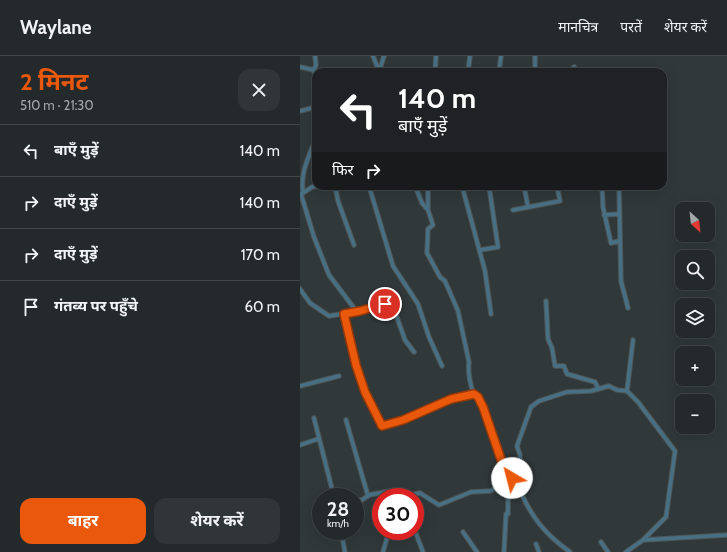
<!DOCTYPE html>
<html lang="hi">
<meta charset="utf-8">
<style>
body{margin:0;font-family:Cabin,"Noto Sans Devanagari",sans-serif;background:#303637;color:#f1f3f6;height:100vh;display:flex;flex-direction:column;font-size:15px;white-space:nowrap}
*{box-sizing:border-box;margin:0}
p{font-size:13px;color:#a3a7a9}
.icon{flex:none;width:22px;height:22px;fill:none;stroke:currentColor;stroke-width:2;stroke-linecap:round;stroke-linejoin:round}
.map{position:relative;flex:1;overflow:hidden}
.sheet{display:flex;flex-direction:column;background:#242a2b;width:300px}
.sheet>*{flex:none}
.banner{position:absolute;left:12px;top:12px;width:355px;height:122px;border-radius:12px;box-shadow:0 4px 16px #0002,0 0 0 1px #414647;background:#202124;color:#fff;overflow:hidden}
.needle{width:26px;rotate:153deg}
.fabs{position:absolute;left:375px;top:146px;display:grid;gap:8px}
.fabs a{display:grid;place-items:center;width:40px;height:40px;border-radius:8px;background:#242a2b;box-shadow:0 4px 16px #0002,0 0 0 1px #414647;font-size:20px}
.speed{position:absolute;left:12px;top:432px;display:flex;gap:8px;font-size:20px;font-weight:700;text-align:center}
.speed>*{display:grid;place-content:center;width:52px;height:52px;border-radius:50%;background:#242a2b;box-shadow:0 4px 16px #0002,0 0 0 1px #414647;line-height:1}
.speed small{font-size:10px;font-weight:400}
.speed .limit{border:6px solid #d22;background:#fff;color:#111}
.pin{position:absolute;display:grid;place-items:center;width:34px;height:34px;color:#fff;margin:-17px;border:2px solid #fff;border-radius:50%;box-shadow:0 1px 4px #0007}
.me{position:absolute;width:44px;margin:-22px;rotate:323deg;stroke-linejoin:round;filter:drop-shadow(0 0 3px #0008)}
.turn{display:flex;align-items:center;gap:14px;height:84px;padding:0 20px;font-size:18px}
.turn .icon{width:52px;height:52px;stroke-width:2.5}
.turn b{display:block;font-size:28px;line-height:34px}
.then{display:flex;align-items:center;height:38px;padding:0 20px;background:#0003;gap:8px;font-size:15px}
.round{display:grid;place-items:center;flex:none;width:42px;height:42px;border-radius:12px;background:#303637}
.headline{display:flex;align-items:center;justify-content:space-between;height:68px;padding:0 20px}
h1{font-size:24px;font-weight:700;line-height:30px;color:#ea580c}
.action{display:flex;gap:8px;margin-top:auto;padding:8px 20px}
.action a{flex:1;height:46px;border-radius:12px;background:#ea580c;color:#fff;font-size:16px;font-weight:700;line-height:46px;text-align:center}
.action a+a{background:#303637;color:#f1f3f6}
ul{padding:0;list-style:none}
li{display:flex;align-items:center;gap:12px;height:52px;padding:0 20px;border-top:1px solid #414647}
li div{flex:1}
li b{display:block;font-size:15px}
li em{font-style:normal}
header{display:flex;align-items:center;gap:24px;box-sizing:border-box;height:56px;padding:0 20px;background:#242a2b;border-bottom:1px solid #414647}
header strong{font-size:19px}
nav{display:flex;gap:22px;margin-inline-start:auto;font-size:14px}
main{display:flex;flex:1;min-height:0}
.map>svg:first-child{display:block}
</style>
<header>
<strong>Waylane</strong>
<nav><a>मानचित्र</a><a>परतें</a><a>शेयर करें</a></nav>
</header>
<main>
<section class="sheet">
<div class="headline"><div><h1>2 मिनट</h1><p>510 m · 21:30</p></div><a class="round"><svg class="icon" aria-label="close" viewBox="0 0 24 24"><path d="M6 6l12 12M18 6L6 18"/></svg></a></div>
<ul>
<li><svg class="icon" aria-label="left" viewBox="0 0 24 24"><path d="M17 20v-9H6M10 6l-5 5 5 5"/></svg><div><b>बाएँ मुड़ें</b></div><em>140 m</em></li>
<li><svg class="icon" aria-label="right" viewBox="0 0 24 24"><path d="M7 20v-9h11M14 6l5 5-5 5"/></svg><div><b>दाएँ मुड़ें</b></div><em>140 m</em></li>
<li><svg class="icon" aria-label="right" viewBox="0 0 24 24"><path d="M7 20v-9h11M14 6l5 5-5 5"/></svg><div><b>दाएँ मुड़ें</b></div><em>170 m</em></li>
<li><svg class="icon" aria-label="arrive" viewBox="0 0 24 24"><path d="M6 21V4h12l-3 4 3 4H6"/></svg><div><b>गंतव्य पर पहुँचे</b></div><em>60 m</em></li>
</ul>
<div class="action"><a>बाहर</a><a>शेयर करें</a></div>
</section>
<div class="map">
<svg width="427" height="496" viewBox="0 0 427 496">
<rect width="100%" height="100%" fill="#303839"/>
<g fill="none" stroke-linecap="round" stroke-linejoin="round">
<g stroke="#4f5657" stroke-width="5.5">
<path id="minor" d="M73,0L79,15
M0,11L14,14L16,27
M274,11L277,16
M14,14L16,9L15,0
M79,16L84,0
M135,16L136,0
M168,16L170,0
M199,16L201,0
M235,16V0
M0,55L16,51
M35,130L38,145L54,189
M69,130L93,210L118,248L129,281L142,310
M115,130L122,147L128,154L133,169L128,173L127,197L140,221L145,225L158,255L169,306C168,315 170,327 173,336C175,341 181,345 183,351C192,375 196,401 209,424
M128,130V154
M162,130L185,215L191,258
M224,130L228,151
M302,130L303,151L311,187L319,185
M319,130L321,225L328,252
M3,136C0,117 9,100 16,82
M3,137L12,131L17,130
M1,138L14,181L29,219L57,256
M213,154L260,145L257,130
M304,159L319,158
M180,194L198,191L189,130
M0,233L10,247L29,260L60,255L85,248L94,253L105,284L114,296
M246,245L248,283L252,292L255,310H264L267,318L295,326L298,332
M44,257L56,309L65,336L82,370L103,364L151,343L174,338
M0,330L39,320
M327,335L333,284
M14,362L34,441
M46,364L68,440
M0,389L18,383
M220,424V399L217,390L231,351L239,345L267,336L291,335L309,330L317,334L327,335L338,346L375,395L366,461L343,484L326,496
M220,434H208V425L216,421C220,424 222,429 220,434C231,461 246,479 270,496
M55,444H62L69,439L95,434L104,440L120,437L139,449L171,436L190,435L207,428
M41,475L45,496
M115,475L123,496
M163,476L177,496
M343,484L427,479
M301,486L308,496
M236,488L239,496
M83,496L89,475
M204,496L206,458H208V434"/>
</g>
<use href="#minor" stroke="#487084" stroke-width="3.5"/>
</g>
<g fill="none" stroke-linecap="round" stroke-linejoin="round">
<g stroke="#983908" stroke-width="10">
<path id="route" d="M85,248L60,255L44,258L56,309L65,336L82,370L103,364L151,343L174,338L178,341L183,351L206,418L209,424L212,422"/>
</g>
<use href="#route" stroke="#ea580c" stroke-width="7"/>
</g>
</svg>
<div class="fabs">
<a><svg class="needle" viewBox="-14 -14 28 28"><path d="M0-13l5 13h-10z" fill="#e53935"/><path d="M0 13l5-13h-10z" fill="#a3a7a9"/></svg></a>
<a><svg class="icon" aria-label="search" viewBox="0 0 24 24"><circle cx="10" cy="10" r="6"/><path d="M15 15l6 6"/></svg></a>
<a><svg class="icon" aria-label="layers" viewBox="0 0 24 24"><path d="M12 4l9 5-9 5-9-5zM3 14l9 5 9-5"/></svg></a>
<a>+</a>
<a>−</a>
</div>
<div class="speed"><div>28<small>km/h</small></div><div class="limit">30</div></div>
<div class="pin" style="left:85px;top:248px;background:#d93025"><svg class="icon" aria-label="arrive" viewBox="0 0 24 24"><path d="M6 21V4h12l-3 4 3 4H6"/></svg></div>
<svg class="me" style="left:212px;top:422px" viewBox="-20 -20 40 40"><circle r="19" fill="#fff"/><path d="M0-13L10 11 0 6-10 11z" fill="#ea580c"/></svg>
<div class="banner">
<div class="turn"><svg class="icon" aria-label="left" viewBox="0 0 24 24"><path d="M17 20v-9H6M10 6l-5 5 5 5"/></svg><div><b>140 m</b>बाएँ मुड़ें</div></div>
<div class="then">फिर<svg class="icon" aria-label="right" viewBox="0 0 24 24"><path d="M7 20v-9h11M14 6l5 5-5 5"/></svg></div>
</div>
</div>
</main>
